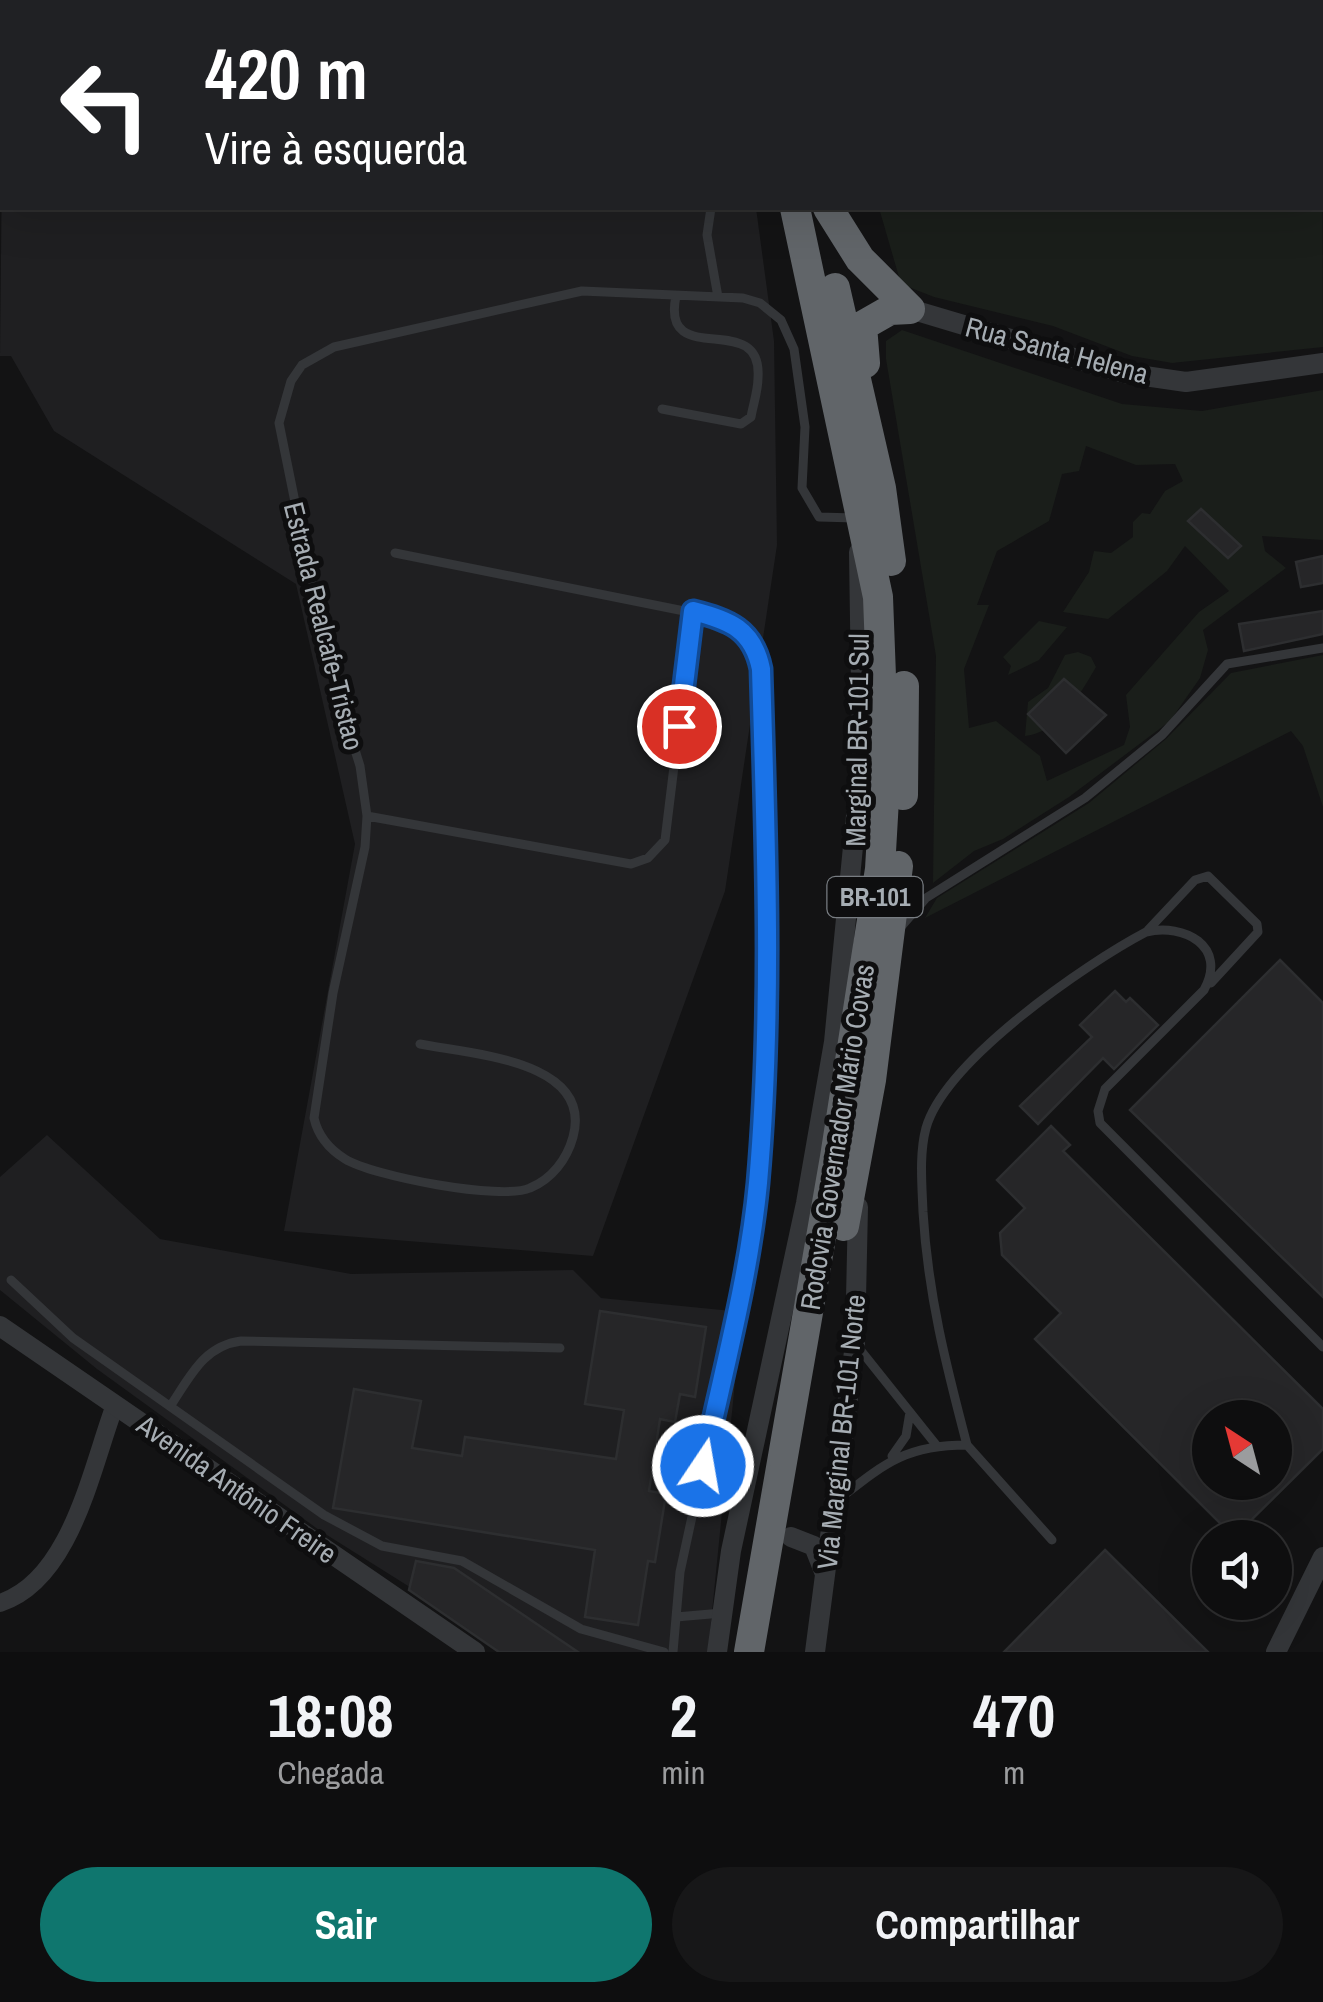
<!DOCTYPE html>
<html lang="pt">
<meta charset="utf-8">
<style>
body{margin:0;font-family:"Archivo Narrow",sans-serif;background:#171718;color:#f1f3f6;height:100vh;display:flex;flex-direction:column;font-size:38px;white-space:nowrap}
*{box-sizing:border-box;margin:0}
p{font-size:32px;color:#9b9c9e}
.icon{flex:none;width:55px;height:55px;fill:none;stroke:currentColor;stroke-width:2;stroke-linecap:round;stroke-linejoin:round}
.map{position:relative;height:1652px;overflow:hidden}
.sheet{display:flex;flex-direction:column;background:#0e0e0f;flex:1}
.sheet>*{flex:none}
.hud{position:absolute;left:0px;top:0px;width:1325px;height:210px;box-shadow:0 10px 40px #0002,0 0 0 2px #2e2e2f;background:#202124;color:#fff;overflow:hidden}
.needle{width:65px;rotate:324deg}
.buttons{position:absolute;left:1192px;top:1400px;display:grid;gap:20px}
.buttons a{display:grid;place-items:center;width:100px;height:100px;border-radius:50%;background:#0e0e0f;box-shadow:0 10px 40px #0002,0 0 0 2px #2e2e2f;font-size:50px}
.pin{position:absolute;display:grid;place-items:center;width:85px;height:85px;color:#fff;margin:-42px;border:5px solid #fff;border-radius:50%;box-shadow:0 2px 10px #0007}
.me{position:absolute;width:110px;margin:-55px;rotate:12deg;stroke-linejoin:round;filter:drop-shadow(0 0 8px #0008)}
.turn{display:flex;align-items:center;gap:35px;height:210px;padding:0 40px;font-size:45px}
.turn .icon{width:130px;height:130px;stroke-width:2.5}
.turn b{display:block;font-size:70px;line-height:85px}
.eta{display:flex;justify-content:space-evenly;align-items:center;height:170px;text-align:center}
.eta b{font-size:60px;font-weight:700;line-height:70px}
.action{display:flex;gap:20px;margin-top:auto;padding:20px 40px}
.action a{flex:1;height:115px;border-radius:60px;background:#0f766e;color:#fff;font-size:40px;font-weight:700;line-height:115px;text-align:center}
.action a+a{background:#171718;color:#f1f3f6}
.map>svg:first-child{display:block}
</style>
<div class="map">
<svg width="1323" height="1652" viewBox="0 0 1323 1652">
<rect width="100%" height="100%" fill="#131314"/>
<path fill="#1f1f21" d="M2,158V208H756L774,341L777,545L725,891L593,1256L284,1231L355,844L296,584L54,431L11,356H0Z
M47,1135L160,1239L351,1274L573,1270L601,1298L742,1312L708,1652H513L319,1530L97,1369L0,1290V1177Z"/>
<path fill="#1a1e1a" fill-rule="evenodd" d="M819,0H1320L1322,2H819Z
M1322,3L1323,347L1172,363L1132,356L1053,326L934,297L901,284L879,208H1322Z
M902,330L1122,404L1202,411L1323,390V540L1262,536L1265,551L1286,568L1203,630L1208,650L1200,678L1170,721L1069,797L1003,839L974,851L933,883L936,656L886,359V341ZM1086,446L1136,465L1175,464L1183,481L1165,491L1150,514L1142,513L1133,522V537L1111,553L1094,551L1089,572L1063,612L1108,619L1167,571L1185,546L1229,591L1199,612L1126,695L1130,727L1124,745L1047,781L1040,756L996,721L969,728L964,669L989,605H977L997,551L1049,521L1062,474L1079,471Z
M1039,621L1067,627L1039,660L1008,675L1011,666L1003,657Z
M1078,652L1091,657L1096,667C1081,693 1058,733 1025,736L1028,702L1048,688L1065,655Z
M1323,655V807L1303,746L1291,731L925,918L937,898L1089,803L1166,739L1231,673Z"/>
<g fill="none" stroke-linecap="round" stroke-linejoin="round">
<path stroke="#2b3336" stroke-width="25" d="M1320,0L1322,2
M700,2L705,0
M0,128H2"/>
</g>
<path fill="#262628" stroke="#2d2e30" stroke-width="2.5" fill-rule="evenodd" d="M1201,509L1241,546L1228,558L1188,521Z
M1323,556V583L1301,587L1296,562Z
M1323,611V634L1244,651L1239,624Z
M1064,679L1106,715L1066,753L1028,714Z
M1280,960L1323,1003V1297L1130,1110Z
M1115,991L1126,1002L1130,998L1158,1025L1114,1069L1103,1058L1038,1124L1020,1106L1092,1037L1080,1025Z
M1051,1126L1070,1145L1063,1151L1323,1409V1449L1234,1537L1035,1339L1061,1313L1002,1255L1000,1233L1025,1208L997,1180ZM1210,1418H1275V1482H1210Z
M600,1311L706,1327L695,1397L680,1394L675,1422L660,1419L649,1491L666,1494L655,1562L648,1561L638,1625L585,1617L595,1550L333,1508L354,1389L421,1401L412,1448L462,1456L465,1437L616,1459L624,1410L585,1404Z
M1105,1550L1208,1652H1004Z
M416,1561L454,1568L578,1652H499L409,1590Z"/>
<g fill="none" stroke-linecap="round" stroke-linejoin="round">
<path stroke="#343639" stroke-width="9" d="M711,208L707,235L718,297
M662,409L741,424L751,417C753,405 758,391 758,378C763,307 660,372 676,296
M395,553L724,619L740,628L758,653L770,954L758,1184L740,1295L680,1572L673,1652
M367,816L631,864L648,858L665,840L693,611
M899,929L926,898L1085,798L1162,735L1227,664L1323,648
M1148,930L1195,880L1208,876L1257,924L1258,932L1211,983
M420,1044C470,1054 594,1060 573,1137C567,1159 552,1179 530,1188C502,1201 372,1176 345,1159C329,1149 318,1136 314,1118L333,993L365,847L367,816L360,766L327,660L279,423L291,381L302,365L334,347L582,291L743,298L760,303L781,320L794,349L805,427L802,488L819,517L855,518
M11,1280L73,1338L324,1515L382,1546L462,1561L581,1629L664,1652
M858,1347L937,1446
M171,1405C191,1375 204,1346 241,1341L560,1348
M967,1445C946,1365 928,1295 923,1212C922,1185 919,1154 926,1128C945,1061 1085,964 1146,932C1184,923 1228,946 1204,990L1105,1089L1098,1111L1100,1123L1323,1347
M892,1456L906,1436L910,1412
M838,1500C884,1464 905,1445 967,1445L1052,1540
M676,1617L722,1613"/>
<path stroke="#343639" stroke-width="18" d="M0,1603C71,1580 91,1469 115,1405"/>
<path stroke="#343639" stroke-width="20" d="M910,309L1124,373L1186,382L1323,363
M0,1326L475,1652
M791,1537L814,1546L825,1574
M717,1652L731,1551L806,1203L834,1042L862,754L859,552
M815,1652L855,1344L858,1207
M1276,1652L1323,1557"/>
<path stroke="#616569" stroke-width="30" d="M749,0L750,2
M771,0V2
M828,208L860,259L910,309
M835,288L881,488L891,561
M865,363L862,326L890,310L910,309
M903,795L904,686
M844,1226L871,1080L898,866
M749,1652L835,1157L880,869L885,782L878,597L795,208"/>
</g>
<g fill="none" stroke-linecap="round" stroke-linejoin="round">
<g stroke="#114b97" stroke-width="25">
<path id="route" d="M679,726L693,611C729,620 753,629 761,669C766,840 773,1012 758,1183C749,1278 723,1372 703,1466"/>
</g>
<use href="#route" stroke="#1a73e8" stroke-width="18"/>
</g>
<g text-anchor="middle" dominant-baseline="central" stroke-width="10" stroke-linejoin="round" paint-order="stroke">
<rect fill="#0e0e0f" stroke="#787d82" stroke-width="2.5" x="827.5" y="877" width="95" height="40" rx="8"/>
<g font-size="25" font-weight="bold" fill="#a6adb3">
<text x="875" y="897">BR-101</text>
</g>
<g font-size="28" fill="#a6adb3" stroke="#0e0e0f">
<text transform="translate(1057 350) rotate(15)">Rua Santa Helena</text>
<text transform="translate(324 626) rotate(76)">Estrada Realcafe-Tristao</text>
<text transform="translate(857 740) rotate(-89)">Marginal BR-101 Sul</text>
<text transform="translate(837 1137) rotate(-81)">Rodovia Governador Mário Covas</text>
<text transform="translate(841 1432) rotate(-84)">Via Marginal BR-101 Norte</text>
<text transform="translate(237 1489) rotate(35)">Avenida Antônio Freire</text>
</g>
</g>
</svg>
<div class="buttons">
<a><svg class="needle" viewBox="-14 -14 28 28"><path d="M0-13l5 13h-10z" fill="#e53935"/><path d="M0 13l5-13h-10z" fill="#9b9c9e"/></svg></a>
<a><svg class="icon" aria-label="sound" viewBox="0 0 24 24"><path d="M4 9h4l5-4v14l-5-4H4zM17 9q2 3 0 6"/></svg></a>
</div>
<div class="pin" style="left:679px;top:726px;background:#d93025"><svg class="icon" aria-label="arrive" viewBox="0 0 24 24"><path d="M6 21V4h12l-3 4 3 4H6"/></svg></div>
<svg class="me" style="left:703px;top:1466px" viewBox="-20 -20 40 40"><circle r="17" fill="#1a73e8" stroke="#fff" stroke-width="3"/><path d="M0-11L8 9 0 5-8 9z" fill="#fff"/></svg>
<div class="hud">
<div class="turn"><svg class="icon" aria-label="left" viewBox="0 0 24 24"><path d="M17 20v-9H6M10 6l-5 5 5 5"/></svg><div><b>420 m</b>Vire à esquerda</div></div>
</div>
</div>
<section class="sheet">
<div class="eta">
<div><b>18:08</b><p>Chegada</p></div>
<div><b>2</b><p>min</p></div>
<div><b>470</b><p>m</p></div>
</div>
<div class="action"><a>Sair</a><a>Compartilhar</a></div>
</section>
